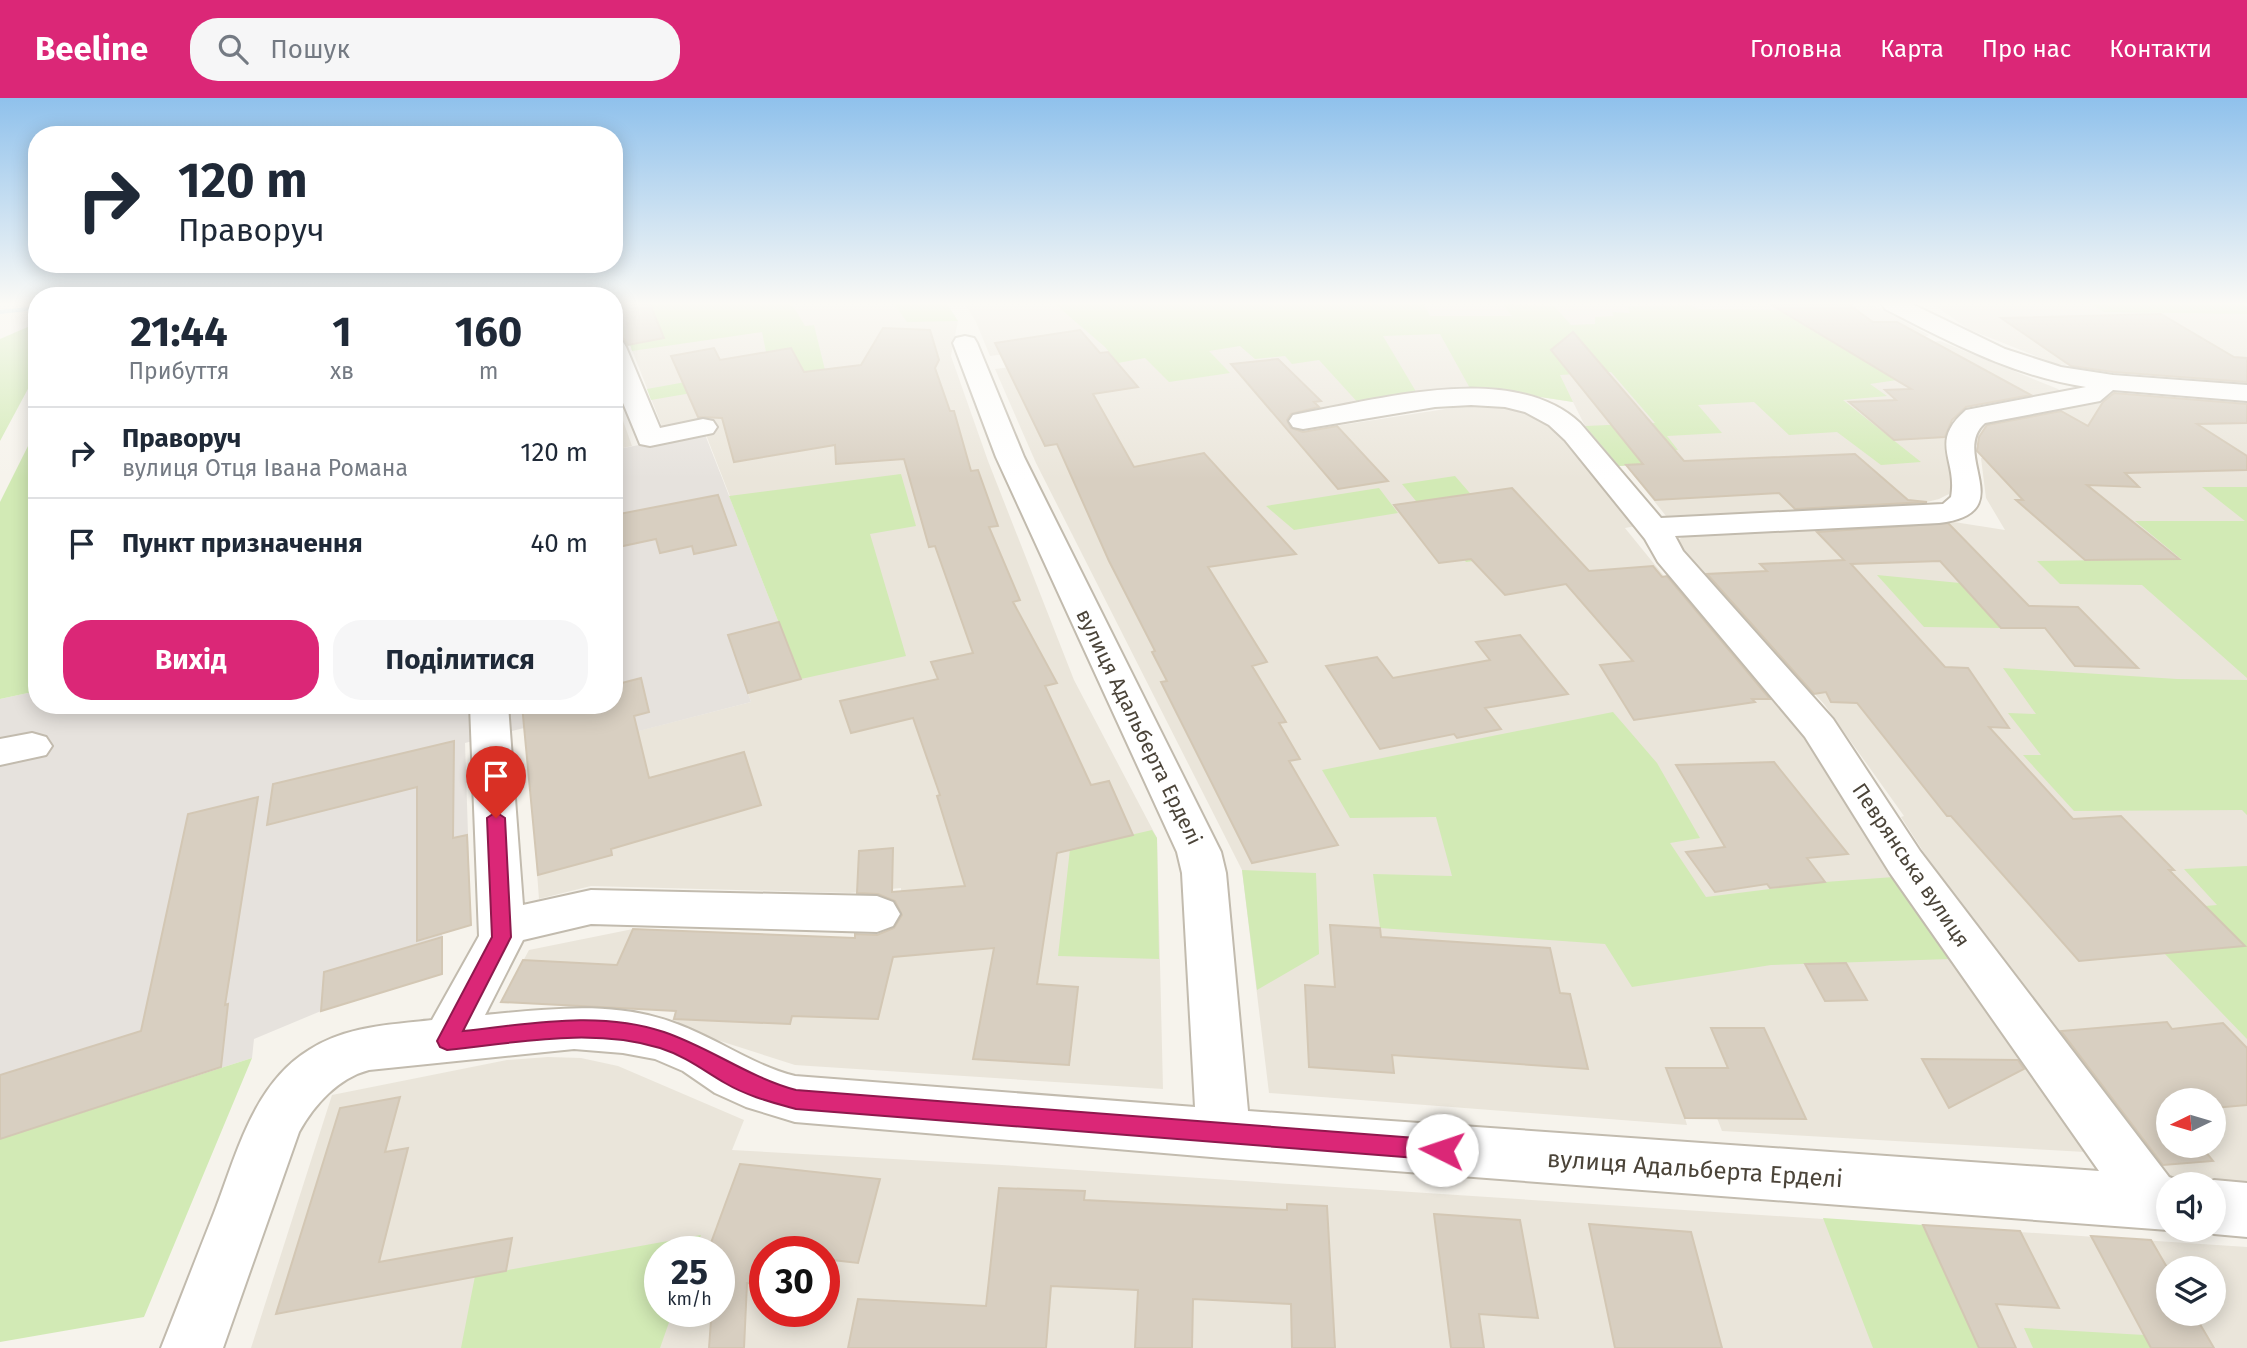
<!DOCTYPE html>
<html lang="uk">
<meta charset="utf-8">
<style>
body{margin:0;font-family:"Fira Sans",sans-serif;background:#f6f6f7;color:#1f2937;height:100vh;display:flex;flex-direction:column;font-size:26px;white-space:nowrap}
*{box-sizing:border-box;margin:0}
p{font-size:23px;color:#747a83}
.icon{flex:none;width:38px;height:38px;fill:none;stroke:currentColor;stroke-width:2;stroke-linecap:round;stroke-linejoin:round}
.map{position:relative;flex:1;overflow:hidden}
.panel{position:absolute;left:28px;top:189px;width:595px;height:427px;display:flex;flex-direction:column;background:#fff;border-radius:28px;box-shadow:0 4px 18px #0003}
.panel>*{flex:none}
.banner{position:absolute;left:28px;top:28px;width:595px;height:147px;border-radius:28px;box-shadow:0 4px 18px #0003;background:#fff;color:#1f2937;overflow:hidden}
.needle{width:46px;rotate:265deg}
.controls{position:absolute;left:2156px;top:990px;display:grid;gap:14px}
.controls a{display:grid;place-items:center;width:70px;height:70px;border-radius:50%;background:#fff;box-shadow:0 4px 18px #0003;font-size:35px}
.speed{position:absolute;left:644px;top:1138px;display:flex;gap:14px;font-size:35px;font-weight:700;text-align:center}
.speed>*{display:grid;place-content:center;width:91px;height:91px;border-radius:50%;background:#fff;box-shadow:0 4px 18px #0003;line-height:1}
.speed small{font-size:18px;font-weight:400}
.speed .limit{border:10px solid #d22;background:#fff;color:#111}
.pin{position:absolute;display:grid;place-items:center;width:60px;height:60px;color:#fff;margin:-72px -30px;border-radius:50% 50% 50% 0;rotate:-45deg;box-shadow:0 0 7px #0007}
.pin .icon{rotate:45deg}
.me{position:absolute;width:77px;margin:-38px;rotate:274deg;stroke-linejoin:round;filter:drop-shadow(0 0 5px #0008)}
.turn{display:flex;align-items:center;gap:24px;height:147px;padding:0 35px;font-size:32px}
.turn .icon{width:91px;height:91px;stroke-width:2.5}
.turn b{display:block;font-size:49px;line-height:60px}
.eta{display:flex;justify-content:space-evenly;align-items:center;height:119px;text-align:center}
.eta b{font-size:42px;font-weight:700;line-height:49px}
.primary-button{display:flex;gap:14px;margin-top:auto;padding:14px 35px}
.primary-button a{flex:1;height:80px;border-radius:28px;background:#db2777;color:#fff;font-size:28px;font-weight:700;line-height:80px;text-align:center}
.primary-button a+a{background:#f6f6f7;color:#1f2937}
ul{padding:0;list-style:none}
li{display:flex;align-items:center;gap:21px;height:91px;padding:0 35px;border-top:2px solid #e0e1e3}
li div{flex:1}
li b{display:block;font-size:26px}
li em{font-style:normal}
header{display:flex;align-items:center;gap:42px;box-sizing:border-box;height:98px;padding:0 35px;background:#db2777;color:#fff}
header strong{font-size:33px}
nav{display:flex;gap:38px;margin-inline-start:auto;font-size:24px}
.search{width:490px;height:63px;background:#f6f6f7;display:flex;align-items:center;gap:18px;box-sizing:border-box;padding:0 24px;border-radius:28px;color:#747a83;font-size:26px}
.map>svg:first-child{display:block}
</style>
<header>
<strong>Beeline</strong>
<div class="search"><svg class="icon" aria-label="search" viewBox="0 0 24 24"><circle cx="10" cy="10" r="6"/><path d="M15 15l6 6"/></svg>Пошук</div>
<nav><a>Головна</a><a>Карта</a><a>Про нас</a><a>Контакти</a></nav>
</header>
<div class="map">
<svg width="2247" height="1250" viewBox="0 0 2247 1250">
<rect width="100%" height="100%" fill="#f6f3ec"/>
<path fill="#eae5da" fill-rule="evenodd" d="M614,206H947L958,223L951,258L988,363L1074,582L1157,740L1163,991L795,967L670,927L676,913L501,904L529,852L633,831L900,842L901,790L850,795L591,788L539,801L534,734L639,637L638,633L751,604L748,595L801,581L701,324L663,331Z
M965,206H1871L1929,237L1925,239L1933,244L1940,243L2058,291L2063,296L1944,311L1953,388L1949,396L1939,401L1911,408L1666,418L1626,368H1619L1585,328L1573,304L1514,295L1296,320L1309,332L1478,306L1545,316L1636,428L1625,430L1720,547H1725L1793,619L1950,861L2085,1054L1722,1033L1717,1020H1685L1687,1027L1269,995L1242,772L1036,365L995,271L1011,269L1005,256L990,258L976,224Z
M1933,206H2244L2247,208V287L2056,266L1968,231Z
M614,297L632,348L614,352Z
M2136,299L2247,302V1086L2171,1081L1946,789L1901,719L1904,718L1824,606L1676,444L1686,436L1724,432L1954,424L2005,432L1986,400L1981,360L1991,359L1971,343L1981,324ZM2168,1003H2214V1048H2168Z
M548,959L581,960L618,968L744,1022L732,1052L1002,1067L2247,1149V1250H251L332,997L507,962ZM660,1153H719V1213H660ZM765,1153H824V1213H765ZM2168,1171H2214V1216H2168Z"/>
<path fill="#e6e2dd" d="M704,334L801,581L748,595L751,604L639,633V638L528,666L524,630L465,645L471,827L442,836V876L321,913L254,941L252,960L0,1041V601L37,593V607H614V352Z"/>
<path fill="#d2eab5" d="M650,206H792L805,228L814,227L825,272L651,302L647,291L768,269L795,258L791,250L766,254L762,234L632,253L630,246L664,240Z
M894,206H947L958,223L907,224Z
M1055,206H1424L1430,218H1512L1503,206L1554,208L1571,227L1595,226V219L1614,218L1612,214L1630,215L1627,208L1692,207L1697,211L1796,212L1897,282L1870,286L1887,298L1843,302L1921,364L1881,367L1837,334L1789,337L1754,304L1698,307L1722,335L1667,338L1678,352L1658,353L1668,365L1619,368L1585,328L1655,325L1611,274L1560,277L1573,304L1514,295L1472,294L1440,236L1383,238L1418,297L1361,308L1319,262L1292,266L1285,258L1255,261L1240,248L1209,253L1230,275L1169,284L1145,260L1118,265L1105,249Z
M2091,206H2244L2247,208V216L2104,214Z
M37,225V274L0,343V241Z
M37,330V593L0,601V404Z
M901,376L916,428L870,436L906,558L801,581L729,398Z
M1455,378L1481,408L1505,459L1466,464L1402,386Z
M2202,389H2247V580L2142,487L2060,486L2037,463L2181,461L2135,423H2245Z
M1379,390L1398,415L1294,432L1266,408Z
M1877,477L1960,485L2001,530L1924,529Z
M2003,570L2177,581L2247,582V717L2242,712L2074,713L2023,657H2041L2008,615L2036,616Z
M1613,614L1657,665L1700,740L1670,745L1706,799L1825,784L1894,779L1950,861L1771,867L1632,889L1605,846L1380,830L1373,776L1452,778L1436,719L1350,720L1322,672Z
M1152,732L1157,740L1159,861L1058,858L1070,751Z
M2247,768V941L2164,855L2245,848L2205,808L2217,807L2184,771Z
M1242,772L1316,775L1319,856L1257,892Z
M252,960L144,1219L0,1244V1041Z
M1823,1120L1923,1127L1979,1250H1873Z
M701,1137L695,1153H660V1213H673L660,1250H461L475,1178Z
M2024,1230L2144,1237L2152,1250H2033Z"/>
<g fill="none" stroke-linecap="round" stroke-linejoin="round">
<path fill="#a9d4f2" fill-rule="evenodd" d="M37,208V212L0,216V212Z"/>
</g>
<path fill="#d8cfc1" stroke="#d3c7b4" stroke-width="2" d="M614,206H650L664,240L628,247L624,241L614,240Z
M1770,206H1848L1873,224H1897L2031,297L1966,309L1952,322L1945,339L1894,342L1849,304L1896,302L1885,292L1911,291Z
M2161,216L2234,259L2247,260V284L2113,274L2071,268L2001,220Z
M883,230L930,232L939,262L935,270L950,313H954L971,373L978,372L998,428L989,429L1020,502L1013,504L1057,585L1045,588L1091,687L1109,683L1133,737L1057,755L1037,886L1078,889L1069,967L973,961L994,850L893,859L878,921L792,918L790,926L674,921L676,913L501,904L523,862L617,867L633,831L855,840V836L877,837L894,830L902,817L895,803L878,796L857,795L859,753L893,750L892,794L965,788L937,698L940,697L913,620L851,635L840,603L938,581L931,564L973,555L935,448L929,449L904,361L836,366L835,347L734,364L722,320L698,319L671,258L714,250L720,262L791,250L804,274L861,267Z
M1080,232L1100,255L1108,254L1138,289L1093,296L1134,369L1204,355L1296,456L1208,469L1267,564L1252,568L1286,624L1279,625L1300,661L1289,663L1338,747L1252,765L1161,584L1167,583L1152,554L1155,553L1109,463L1057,346L1045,348L995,245Z
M1573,234L1684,363L1855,356L1908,402L1927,404L1795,411L1779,395L1655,402L1626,367L1643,366L1551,252Z
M1278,261L1321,303L1314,304L1319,309L1291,316L1287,322L1291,330L1303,334L1337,328L1388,383L1338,391L1231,266Z
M2114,295L2247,306V325L2197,326L2247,358V372L2125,375L2139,389L2087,387L2179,461L2085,462L2016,402H2023L1977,353L1979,339L1987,327L2061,313L2088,328L2103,304Z
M1512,390L1589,473L1653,468L1662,479L1667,478L1770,601H1752L1755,604L1634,622L1600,567L1633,563L1566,486L1505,497L1471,461L1439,465L1394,407Z
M718,397L736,447L694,456L692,448L660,455L656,441L614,450V417Z
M1948,425L2029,508L2078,509L2138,570L2075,568L2045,530H2001L1940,463L1851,466L1945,569L1968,570L2009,630L1989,629L2073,721L2121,718L2174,772H2169L2245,848L2079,863L1951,718H1947L1857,605L1831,604L1826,594L1814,596L1707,476L1767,473L1760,466L1844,462L1817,434Z
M779,524L801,581L748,595L728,537Z
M1520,537L1568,596L1485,610L1501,631L1457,640L1454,636L1380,651L1326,568L1377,559L1393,580L1490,562L1476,544Z
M641,580L649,614L634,618L649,680L744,654L761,707L611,751L612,757L538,777L522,607H614V587Z
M454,643L453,740L467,737L471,827L417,843V689L267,727L273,686Z
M1774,664L1848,756L1807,760L1825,784L1770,790L1767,786L1715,794L1686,754L1725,749L1676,667Z
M258,699L225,907L228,906L221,969L0,1041V977L141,933L188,716Z
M1330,827L1380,830L1381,839L1550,850L1560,895L1570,896L1588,971L1392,957L1394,975L1309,969L1305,887L1335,889Z
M442,839V876L321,913L324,874Z
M1846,865L1867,902L1825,903L1805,866Z
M2167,924L2172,931L2223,925L2247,950V1007L2214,1010V1003H2168V1048H2201L2213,1063L2163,1067L2061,933Z
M1711,930H1764L1806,1021L1685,1020L1666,970H1728Z
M1922,961L2018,962L2024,971L1949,1010Z
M400,999L385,1054L408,1050L379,1164L512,1140L506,1173L276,1216L340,1010Z
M740,1066L880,1081L858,1165L824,1161V1153H765V1187L747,1185L744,1250H709L711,1223L683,1220L686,1213H719V1153H708Z
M999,1090L1085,1093L1084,1102L1287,1112V1106L1327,1108L1335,1250H1292L1291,1206L1193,1201L1192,1250H1135L1138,1192L1051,1188L1046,1250H848L858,1201L986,1208Z
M1434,1116L1520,1122L1538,1220L1479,1216L1484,1250H1451Z
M1589,1126L1691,1134L1722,1250H1615Z
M1923,1127L2020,1133L2059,1210L1996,1206L2016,1250H1979Z
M2091,1138L2151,1142L2168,1171V1216H2194L2214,1250H2151Z"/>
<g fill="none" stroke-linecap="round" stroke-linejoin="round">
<g stroke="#c2bbae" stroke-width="4">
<path id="minor" d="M1882,206H1912L2005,251L2061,269L2113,277L2247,287V303L2113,292L2100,303L1985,325C1949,356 2022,415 1939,425L1675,438L1683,453L1833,621L1920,753L2169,1079L2188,1086L2168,1087V1132L1223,1060L795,1024L746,1009L715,995L683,973L655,961L623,955L574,951L369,972C338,980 314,1007 299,1034L223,1250H161C179,1205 196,1160 214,1115C236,1058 253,986 309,952C346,928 389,927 432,922L479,838L470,607H508L523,807L591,792L877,798L893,804L900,816L893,828L877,834L591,826L523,842L485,917C549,911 616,902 677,926C718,941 752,967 795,978L1195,1009L1182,775L1177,754L996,359L953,245L956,240L965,238L974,240L977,245L1024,359L1221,754L1226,775L1248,1013L2099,1073L1890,775L1805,639L1658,464L1645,441L1565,342L1549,327L1525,314L1505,309L1471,307L1435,309L1303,331L1293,329L1289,323L1293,317L1303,315C1382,301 1513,263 1580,325L1661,420L1943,406L1951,399C1958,361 1928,345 1966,312L2086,289C2013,278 1950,244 1885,211Z
M614,242L623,244L626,249L660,330L703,321L713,323L717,329L713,335L650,348L640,346L614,283Z
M32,635L46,639L52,648L46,657L0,667V641Z
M2214,1082L2247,1085V1139L2214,1136L2205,1132H2214V1087H2202Z"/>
</g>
<use href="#minor" fill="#fff" fill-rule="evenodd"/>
</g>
<linearGradient id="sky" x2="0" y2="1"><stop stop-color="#8fc1ec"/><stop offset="0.54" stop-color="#fbfaf6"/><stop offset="1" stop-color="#fbfaf6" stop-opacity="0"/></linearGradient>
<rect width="2247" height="381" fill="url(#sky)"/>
<path fill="#db2777" stroke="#8e194d" stroke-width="2" d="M496,714L505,720L511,839L463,933C529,926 600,912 664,934C711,950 748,979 796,992L1442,1042L1450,1045L1453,1052L1450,1059L1442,1062L796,1011C771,1004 747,998 725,985C703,972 685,958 660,950C591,929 516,945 447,952L440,949L437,943L492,839L487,720Z"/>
<g text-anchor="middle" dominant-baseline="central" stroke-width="6" stroke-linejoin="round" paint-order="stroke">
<g font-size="21" fill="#4b4439" stroke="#fff">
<text transform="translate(1139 629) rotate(64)">вулиця Адальберта Ерделі</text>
<text transform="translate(1911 767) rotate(56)">Певрянська вулиця</text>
</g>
<g font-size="24" fill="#4b4439" stroke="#fff">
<text transform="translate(1695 1071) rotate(4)">вулиця Адальберта Ерделі</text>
</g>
</g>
</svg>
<div class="controls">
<a><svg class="needle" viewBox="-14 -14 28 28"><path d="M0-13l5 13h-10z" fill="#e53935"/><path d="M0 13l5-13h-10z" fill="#747a83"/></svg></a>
<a><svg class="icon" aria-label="sound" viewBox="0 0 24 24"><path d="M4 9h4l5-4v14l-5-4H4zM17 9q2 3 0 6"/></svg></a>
<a><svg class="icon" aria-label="layers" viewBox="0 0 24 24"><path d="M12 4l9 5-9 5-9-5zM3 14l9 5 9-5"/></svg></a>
</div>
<div class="speed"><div>25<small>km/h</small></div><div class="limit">30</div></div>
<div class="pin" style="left:496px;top:720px;background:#d93025"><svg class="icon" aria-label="arrive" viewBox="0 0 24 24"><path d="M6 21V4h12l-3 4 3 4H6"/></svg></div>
<svg class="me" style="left:1442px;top:1052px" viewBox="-20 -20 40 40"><circle r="19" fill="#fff"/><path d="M0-13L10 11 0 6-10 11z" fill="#db2777"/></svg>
<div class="banner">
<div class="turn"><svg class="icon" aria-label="right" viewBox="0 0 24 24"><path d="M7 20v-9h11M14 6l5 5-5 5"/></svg><div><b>120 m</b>Праворуч</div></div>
</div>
<section class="panel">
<div class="eta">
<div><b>21:44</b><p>Прибуття</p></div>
<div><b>1</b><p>хв</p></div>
<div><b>160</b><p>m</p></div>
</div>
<ul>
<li><svg class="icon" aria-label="right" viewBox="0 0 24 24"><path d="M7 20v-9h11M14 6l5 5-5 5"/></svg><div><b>Праворуч</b><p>вулиця Отця Івана Романа</p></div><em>120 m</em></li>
<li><svg class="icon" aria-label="arrive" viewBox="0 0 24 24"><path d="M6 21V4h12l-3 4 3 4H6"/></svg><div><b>Пункт призначення</b></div><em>40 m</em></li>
</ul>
<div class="primary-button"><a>Вихід</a><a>Поділитися</a></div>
</section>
</div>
